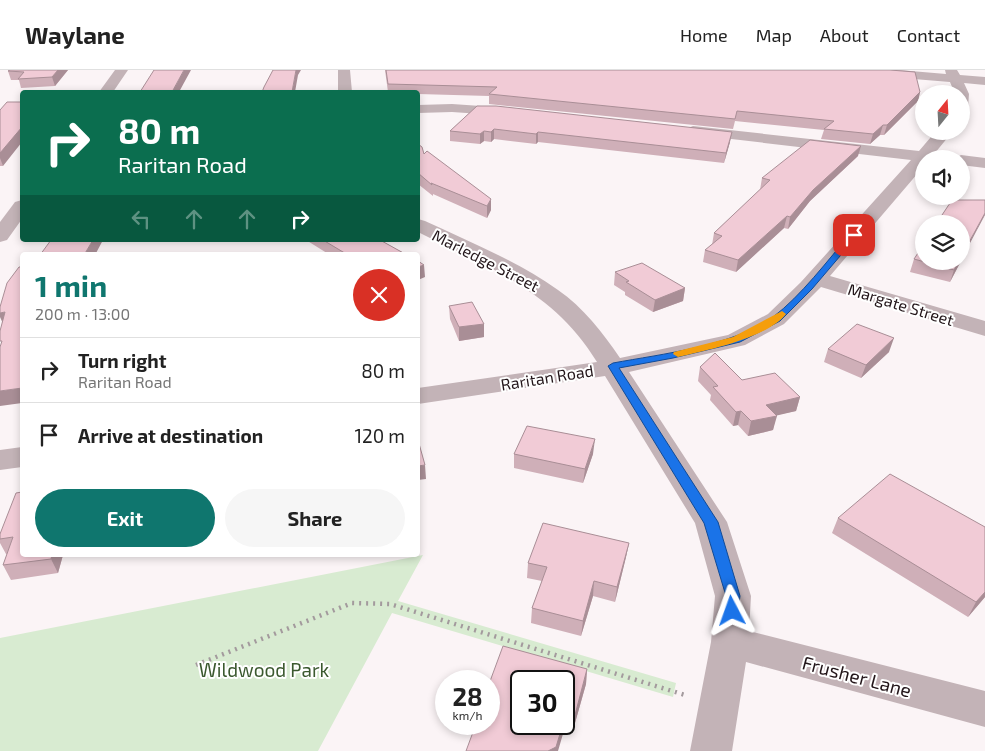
<!DOCTYPE html>
<meta charset="utf-8">
<style>
body{margin:0;font-family:"Exo 2",sans-serif;background:#f6f6f6;color:#222;height:100vh;display:flex;flex-direction:column;font-size:19px;white-space:nowrap}
*{box-sizing:border-box;margin:0}
p{font-size:16px;color:#767676}
.icon{flex:none;width:28px;height:28px;fill:none;stroke:currentColor;stroke-width:2;stroke-linecap:round;stroke-linejoin:round}
.map{position:relative;flex:1;overflow:hidden}
.sheet{position:absolute;left:20px;top:182px;width:400px;height:305px;display:flex;flex-direction:column;background:#fff;border-radius:5px;box-shadow:0 2px 8px #0003}
.sheet>*{flex:none}
.hud{position:absolute;left:20px;top:20px;width:400px;height:152px;border-radius:5px;box-shadow:0 2px 8px #0003;background:#0b6e4f;color:#fff;overflow:hidden}
.needle{width:32px;rotate:18deg}
.buttons{position:absolute;left:915px;top:15px;display:grid;gap:10px}
.buttons a{display:grid;place-items:center;width:55px;height:55px;border-radius:50%;background:#fff;box-shadow:0 2px 8px #0003;font-size:25px}
.speed{position:absolute;left:435px;top:600px;display:flex;gap:10px;font-size:25px;font-weight:700;text-align:center}
.speed>*{display:grid;place-content:center;width:65px;height:65px;border-radius:50%;background:#fff;box-shadow:0 2px 8px #0003;line-height:1}
.speed small{font-size:12px;font-weight:400}
.speed .limit{border:2px solid #111;border-radius:8px;background:#fff;color:#111}
.pin{position:absolute;display:grid;place-items:center;width:42px;height:42px;color:#fff;margin:-21px;border-radius:10px;box-shadow:0 2px 8px #0006}
.me{position:absolute;width:55px;margin:-28px;rotate:356deg;stroke-linejoin:round;filter:drop-shadow(0 0 4px #0008)}
.turn{display:flex;align-items:center;gap:18px;height:105px;padding:0 15px;font-size:22px}
.turn .icon{width:65px;height:65px;stroke-width:2.5}
.turn b{display:block;font-size:35px;line-height:42px}
.lanes{display:flex;align-items:center;height:48px;padding:0 15px;background:#0003;justify-content:center;gap:25px;direction:ltr}
.lanes .off{opacity:.35}
.round{display:grid;place-items:center;flex:none;width:52px;height:52px;border-radius:26px;background:#f6f6f6}
.overview{display:flex;align-items:center;justify-content:space-between;height:85px;padding:0 15px}
h1{font-size:30px;font-weight:700;line-height:38px;color:#0f766e}
.action{display:flex;gap:10px;margin-top:auto;padding:10px 15px}
.action a{flex:1;height:58px;border-radius:30px;background:#0f766e;color:#fff;font-size:20px;font-weight:700;line-height:58px;text-align:center}
.action a+a{background:#f6f6f6;color:#222}
ul{padding:0;list-style:none}
li{display:flex;align-items:center;gap:15px;height:65px;padding:0 15px;border-top:1px solid #e0e0e0}
li div{flex:1}
li b{display:block;font-size:19px}
li em{font-style:normal}
header{display:flex;align-items:center;gap:30px;box-sizing:border-box;height:70px;padding:0 25px;background:#fff;border-bottom:1px solid #e0e0e0}
header strong{font-size:24px}
nav{display:flex;gap:28px;margin-inline-start:auto;font-size:18px}
.map>svg:first-child{display:block}
</style>
<header>
<strong>Waylane</strong>
<nav><a>Home</a><a>Map</a><a>About</a><a>Contact</a></nav>
</header>
<div class="map">
<svg width="985" height="681" viewBox="0 0 985 681">
<rect width="100%" height="100%" fill="#fbf4f6"/>
<path fill="#d8ebd1" d="M423,485L398,531L676,613L673,627L392,543L318,681H0V568Z"/>
<g fill="none" stroke-linecap="round" stroke-linejoin="round">
<path stroke="#a39a9d" stroke-width="4.5" stroke-dasharray="2 5" stroke-linecap="butt" d="M196,595L352,533L390,534L685,625"/>
<path fill="#c3b3b7" fill-rule="evenodd" d="M115,0H128L113,22H99Z
M338,0H350L352,22H338Z
M847,0H899L946,4L945,0H957L960,5L985,7V15L964,13L969,24L968,37L961,41V24H955L950,12L853,4Z
M452,34L511,38L516,39L518,42L516,45L511,46L452,42L418,43V35Z
M693,56L919,81L936,61H953L935,83L944,84L946,89H924V96L830,206L985,251V266L821,217L784,254L745,275L629,302L727,452L751,526L749,561L985,621V657L746,592L732,681H690L711,572L715,526L695,453L605,306L418,334V318L597,292C554,221 488,197 418,162V149L425,151C470,172 517,191 558,220C583,237 603,263 620,288L728,265L768,244L801,212L911,90L688,64L685,61L688,58Z
M961,85L985,88V98L961,95V89H954Z
M22,130V149L7,170L0,172V152L15,132Z
M22,377V397L0,400V380Z"/>
</g>
<path fill="#cfafb8" d="M10,0H68L55,16L21,18L19,10H11L8,1Z
M385,0H890L920,22L918,31L884,65H880L870,74L821,69L824,60L735,51L733,59L489,34V26L418,24V22H388Z
M477,36L730,72L724,93L538,72L536,74L494,69L491,72L484,71L480,74L450,71V61Z
M0,40L3,96H0Z
M418,74L424,84L427,81L491,140L487,148L433,124V126L418,114Z
M858,86L810,131L788,159L784,158L736,202L703,192L705,180L712,175L714,163L760,120L762,108Z
M306,170H380L407,185H330Z
M914,189L924,191H961L950,212L910,202Z
M615,202L685,218L683,231L653,242L625,225V222L614,215Z
M449,236L484,254V267L459,271L450,249Z
M828,279L889,282L861,308L824,292Z
M700,297L742,310L800,327L796,341L776,345L773,360L748,366L738,355L733,356L710,330L711,325L698,311Z
M514,384H593L583,413L514,398Z
M22,422L63,485L58,503L11,510L3,495L7,484H6L0,473V464Z
M838,448L985,457V527L968,547L832,463Z
M629,473L626,487L615,532L593,526L581,566L531,553L532,538L542,511L527,508L528,493Z
M587,599L586,614L573,660L565,657L473,660L458,656V654H489Z"/>
<path fill="#a98e96" d="M58,0H68L55,16L52,7Z
M184,0H191L179,22H172Z
M296,0H301L298,5L295,22H292Z
M920,22L918,31L884,65L887,55Z
M22,54V72L3,96L0,88V83Z
M883,55L880,65L870,74L873,64Z
M494,59V69L491,72V62Z
M484,61V71L480,74V64Z
M538,62V72L536,74V64Z
M732,62L730,72L724,93L726,83Z
M861,76L858,86L810,131L788,159L790,147L813,120Z
M491,129V140L487,148V136Z
M985,143V145L961,190V187Z
M787,146L784,158L736,202L738,190Z
M93,170H103L95,185H84Z
M959,191H961L950,212L954,200Z
M424,195L425,207L418,210V197Z
M685,218L683,231L653,242L655,230Z
M5,242L4,256L0,247V243Z
M484,254V267L459,271V257Z
M894,268L889,282L861,308L866,295Z
M22,318V333L0,336V321Z
M800,327L796,341L762,349L766,335Z
M741,341L738,355L733,356L736,342Z
M777,346L773,360L748,366L751,351Z
M595,369L593,384L583,413L585,399Z
M425,395L426,409L418,410V396Z
M629,473L626,487L615,532L617,517Z
M52,485H63L58,503L51,489Z
M594,511L593,526L581,566L583,551Z
M985,522V527L968,547L976,532Z
M587,599L586,614L573,660L575,645Z
M566,642L565,657L558,681H548L563,654H564V650Z"/>
<path fill="#f1cbd6" stroke="#a98e96" d="M10,0H58L52,7L18,9L24,2L8,1Z
M154,0H184L172,22H140Z
M273,0H296L292,22H262L264,17Z
M386,0H890L915,2L920,22L887,55H883L873,64L824,59L834,51L737,41L735,49L489,24L497,17L388,14Z
M7,32H22V54L21,55H22V57L0,83V40Z
M477,36H496L732,62L726,83L538,62L536,64L494,59L491,62L484,61L480,64L450,61Z
M810,70L861,76L813,120L790,147L787,146L738,190L705,180L722,166L714,163L770,110L762,108Z
M418,74L422,77L424,84L427,81L491,129L487,136L431,113L432,115L418,103Z
M952,130H985V143L961,187V154H936Z
M51,170H93L84,185H40Z
M323,170H380L407,185H348Z
M924,174V191H959L954,200L914,189Z
M418,191L424,195L418,197Z
M642,193L685,218L655,230L626,212L629,211L615,202Z
M19,197H22V318L0,321V277L2,271H0V261L5,242L0,243V237L7,213Z
M472,232L484,254L459,257L449,236Z
M857,254L894,268L866,295L828,279Z
M715,283L742,310L775,303L800,327L766,335L777,346L751,351L741,341L736,342L713,317L718,316L700,297Z
M527,356L595,369L585,399L514,384Z
M418,370L425,395L418,396Z
M890,404L985,457V522L976,532L838,448Z
M22,422V485H52L51,489L3,495L13,467L0,469V464L16,423Z
M543,453L629,473L617,517L594,511L583,551L532,538L547,497L528,493Z
M503,576L587,599L575,645L566,642L564,650V611H521V654H563L556,677L548,681H466L476,654H489V614Z"/>
<path fill="#1a73e8" stroke="#114b97" d="M851,163L858,165L812,219L780,251L740,272L673,288L619,298L718,452L740,526L737,546L732,547L726,546L724,541L726,526L704,453L608,296L613,293C662,284 733,276 773,247C801,226 828,190 851,163Z"/>
<path fill="#f59e0b" d="M782,241L786,244C767,268 708,280 678,287L673,284L674,282L733,267Z"/>
<g text-anchor="middle" dominant-baseline="central" stroke-width="4" stroke-linejoin="round" paint-order="stroke">
<g font-size="16" fill="#23161a" stroke="#fff">
<text transform="translate(486 190) rotate(27)">Marledge Street</text>
<text transform="translate(901 234) rotate(17)">Margate Street</text>
<text transform="translate(547 307) rotate(-9)">Raritan Road</text>
</g>
<g font-size="19" fill="#3b592f" stroke="#fff">
<text x="264" y="599">Wildwood Park</text>
</g>
<g font-size="19" fill="#23161a" stroke="#fff">
<text transform="translate(857 606) rotate(15)">Frusher Lane</text>
</g>
</g>
</svg>
<div class="buttons">
<a><svg class="needle" viewBox="-14 -14 28 28"><path d="M0-13l5 13h-10z" fill="#e53935"/><path d="M0 13l5-13h-10z" fill="#767676"/></svg></a>
<a><svg class="icon" aria-label="sound" viewBox="0 0 24 24"><path d="M4 9h4l5-4v14l-5-4H4zM17 9q2 3 0 6"/></svg></a>
<a><svg class="icon" aria-label="layers" viewBox="0 0 24 24"><path d="M12 4l9 5-9 5-9-5zM3 14l9 5 9-5"/></svg></a>
</div>
<div class="speed"><div>28<small>km/h</small></div><div class="limit">30</div></div>
<div class="pin" style="left:854px;top:165px;background:#d93025"><svg class="icon" aria-label="arrive" viewBox="0 0 24 24"><path d="M6 21V4h12l-3 4 3 4H6"/></svg></div>
<svg class="me" style="left:732px;top:541px" viewBox="-20 -20 40 40"><path d="M0-17L14 15 0 8-14 15z" fill="#1a73e8" stroke="#fff" stroke-width="4"/></svg>
<div class="hud">
<div class="turn"><svg class="icon" aria-label="right" viewBox="0 0 24 24"><path d="M7 20v-9h11M14 6l5 5-5 5"/></svg><div><b>80 m</b>Raritan Road</div></div>
<div class="lanes"><svg class="icon off" aria-label="left" viewBox="0 0 24 24"><path d="M17 20v-9H6M10 6l-5 5 5 5"/></svg><svg class="icon off" aria-label="ahead" viewBox="0 0 24 24"><path d="M12 20V5M6 11l6-6 6 6"/></svg><svg class="icon off" aria-label="ahead" viewBox="0 0 24 24"><path d="M12 20V5M6 11l6-6 6 6"/></svg><svg class="icon" aria-label="right" viewBox="0 0 24 24"><path d="M7 20v-9h11M14 6l5 5-5 5"/></svg></div>
</div>
<section class="sheet">
<div class="overview"><div><h1>1 min</h1><p>200 m · 13:00</p></div><a class="round" style="background:#d93025;color:#fff"><svg class="icon" aria-label="close" viewBox="0 0 24 24"><path d="M6 6l12 12M18 6L6 18"/></svg></a></div>
<ul>
<li><svg class="icon" aria-label="right" viewBox="0 0 24 24"><path d="M7 20v-9h11M14 6l5 5-5 5"/></svg><div><b>Turn right</b><p>Raritan Road</p></div><em>80 m</em></li>
<li><svg class="icon" aria-label="arrive" viewBox="0 0 24 24"><path d="M6 21V4h12l-3 4 3 4H6"/></svg><div><b>Arrive at destination</b></div><em>120 m</em></li>
</ul>
<div class="action"><a>Exit</a><a>Share</a></div>
</section>
</div>
